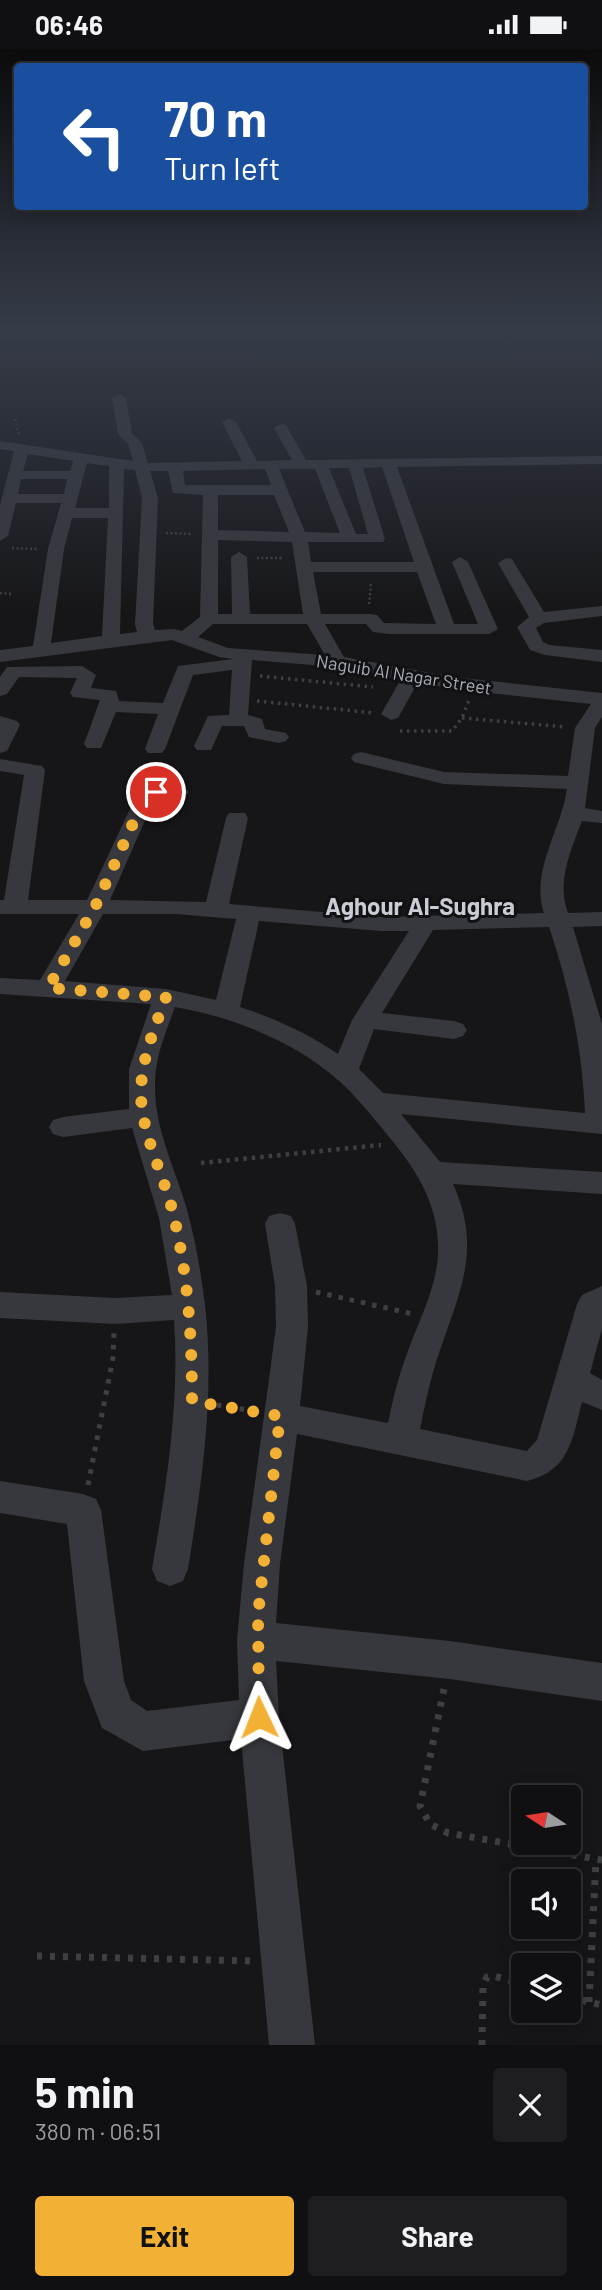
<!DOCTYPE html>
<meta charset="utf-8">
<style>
body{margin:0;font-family:Barlow,sans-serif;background:#1e1e20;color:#f1f3f6;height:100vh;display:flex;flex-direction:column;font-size:26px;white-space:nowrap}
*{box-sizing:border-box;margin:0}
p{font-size:23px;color:#9c9d9f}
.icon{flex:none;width:38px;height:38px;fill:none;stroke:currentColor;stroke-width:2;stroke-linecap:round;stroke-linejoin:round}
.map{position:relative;height:1996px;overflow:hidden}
.sheet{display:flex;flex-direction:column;background:#101012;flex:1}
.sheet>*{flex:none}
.banner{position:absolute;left:14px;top:14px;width:574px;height:147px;border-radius:7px;box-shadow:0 4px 18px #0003,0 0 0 2px #303032;background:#1a4fa0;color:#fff;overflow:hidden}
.needle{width:46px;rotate:282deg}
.controls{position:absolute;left:511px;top:1736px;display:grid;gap:14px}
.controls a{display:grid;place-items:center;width:70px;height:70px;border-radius:7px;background:#101012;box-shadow:0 4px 18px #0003,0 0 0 2px #303032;font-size:35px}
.pin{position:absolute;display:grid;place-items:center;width:60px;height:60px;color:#fff;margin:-30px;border:4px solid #fff;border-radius:50%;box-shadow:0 2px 7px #0007}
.me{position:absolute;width:77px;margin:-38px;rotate:358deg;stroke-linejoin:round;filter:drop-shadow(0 0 5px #0008)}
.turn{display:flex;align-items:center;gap:24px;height:147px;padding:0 35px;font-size:32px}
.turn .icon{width:91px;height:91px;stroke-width:2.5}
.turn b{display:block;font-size:49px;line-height:60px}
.round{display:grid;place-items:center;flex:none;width:74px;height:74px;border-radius:7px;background:#1e1e20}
.summary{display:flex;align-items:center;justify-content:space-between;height:119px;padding:0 35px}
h1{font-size:42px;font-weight:700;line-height:52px}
.action{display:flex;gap:14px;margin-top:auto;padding:14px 35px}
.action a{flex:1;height:80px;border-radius:7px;background:#f2b134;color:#111;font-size:28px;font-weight:700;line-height:80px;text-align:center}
.action a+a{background:#1e1e20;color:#f1f3f6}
.status{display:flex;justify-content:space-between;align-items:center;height:49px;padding:0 35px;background:#101012;direction:ltr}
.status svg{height:19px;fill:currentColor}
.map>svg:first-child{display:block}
</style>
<div class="status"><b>06:46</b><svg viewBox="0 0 49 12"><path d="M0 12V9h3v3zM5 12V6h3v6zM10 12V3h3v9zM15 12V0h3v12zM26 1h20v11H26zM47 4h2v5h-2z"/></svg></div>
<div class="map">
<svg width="602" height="1996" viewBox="0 0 602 1996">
<rect width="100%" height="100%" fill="#161618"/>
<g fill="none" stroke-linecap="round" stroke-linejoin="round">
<path stroke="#3d3f44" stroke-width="2.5" stroke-dasharray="2 2.5" stroke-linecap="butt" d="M15,370L19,386
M166,484L192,485
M12,499L38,500
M257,509H283
M0,544L12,545
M369,555L371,533"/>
<path stroke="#3d3f44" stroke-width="3.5" stroke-dasharray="2.5 4.5" stroke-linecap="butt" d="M260,627L373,638
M257,652L374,664
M462,669L566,678
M400,682H452L462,669L469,651"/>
<path stroke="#3d3f44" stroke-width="4.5" stroke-dasharray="3.5 5" stroke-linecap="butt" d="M201,1114L381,1096"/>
<path stroke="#3d3f44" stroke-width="5" stroke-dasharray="4.5 7" stroke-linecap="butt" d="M316,1243L413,1265
M217,1356L253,1362
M88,1436L113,1309L114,1283"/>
<path stroke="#3d3f44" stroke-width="7" stroke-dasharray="5 8" stroke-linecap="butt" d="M444,1640L420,1757L430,1775L448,1784L602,1811
M37,1907L253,1912
M569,1948L602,1956
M589,1953L596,1810
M482,1996L483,1936L487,1928L494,1927L523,1935"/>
<path fill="#37383d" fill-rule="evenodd" d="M119,345L126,349L132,384L142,394L148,414L242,412L222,373L229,369L236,373L257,412L292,411L274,379L281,375L286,376L306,411L602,407V415L397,418L454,575H478L452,513L460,508L468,513L498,580L489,585H389L373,583L366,575H325L344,608L453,628L602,644V668L595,679L585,759L602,762V774L582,772C571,801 556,833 568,864L602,863V877L573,878L602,975V1085L401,1065L440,1113L602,1123V1145L453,1135C483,1201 459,1244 438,1307C430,1331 425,1356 420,1380L527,1402L537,1391L577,1255L582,1246L602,1237V1280L590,1324L602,1331V1361L582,1353C572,1391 570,1421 527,1432L297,1385L280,1515L276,1574L450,1592L602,1614V1652L450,1630L276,1612L279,1668L315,1996H269L241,1690L143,1702L102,1679L84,1632L67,1475L0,1464V1432L83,1445L96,1450L101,1461L124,1632L131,1651L147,1662L239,1651L237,1591L244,1515L276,1278L275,1237L265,1175L269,1167L280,1164L291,1167L295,1175L307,1237L308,1278L300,1357L388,1374C393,1350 399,1325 408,1302C419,1271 436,1240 438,1206C440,1155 416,1120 385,1083C370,1065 356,1047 338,1031C294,992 233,968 175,958C166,983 155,1008 155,1035C154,1078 174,1117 186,1157C195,1189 201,1223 205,1256C215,1345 202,1433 188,1520L183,1532L170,1537L157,1532L152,1520C166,1438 180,1355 174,1271L115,1275L0,1269V1243L115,1249L172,1246L159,1169L132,1079L63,1088L53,1085L49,1078L53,1071L63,1068L129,1060V1020L151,955L0,945V929L40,931L79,865H0V851H4L24,726L0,722V710L42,717L45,721L28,851H87L139,741L178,737L185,739L189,743L185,747L154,751L110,851L206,853L226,769L229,764H245L248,769L229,855L381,868L544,864C530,823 561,781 567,740L444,735L354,713L351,709L354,705L361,703L444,723L568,727L575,679L591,655L453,640L418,633L398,669L391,671L381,665L401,630L337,618L252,611L248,666L262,670L265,680L286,684L289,688L286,692L279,694L249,688L244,677H222L211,701H197L194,697L208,667L229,666L232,621L193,626L165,700L162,704H148L145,700L158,665L116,663L101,699H87L84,695L100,651L73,648L70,644L77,629L19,628L7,645L0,647V628L7,618L82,617L96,626L91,639L116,642L119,652L163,654L178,617L233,610L219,608L172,591L0,613V601L33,597L48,500L61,454H16L8,487L0,492V456L14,402L0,400V392L133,412L128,395L118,385L112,349ZM28,405L73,412L70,422H23ZM87,414L109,417V459H75ZM382,418L414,513H311L308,493H383L385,490L363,419ZM329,419H349L368,485H356ZM124,420L135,421L142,449L135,575L137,583L120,585ZM265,420L271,436H185L183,422ZM279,420H315L340,484L305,483ZM150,422H168L173,444L203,446L200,568L182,582L174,580L155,581L153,575L158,449ZM21,430H67L64,445H18ZM218,446H274L289,483L218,481ZM72,469H108L102,587L51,594L64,500ZM218,491L292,493L303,565H250L247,508L239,503L231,508L232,565H218ZM313,523H417L436,575L384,574L377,566L371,565H321ZM213,575H307L325,606L228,599L198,588ZM103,865H176L236,870L216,951L166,940L65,932ZM259,872L381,882H409L352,971L338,1005C307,984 276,970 240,958ZM549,878C570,940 582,999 585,1064L383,1044L359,1020L374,980L454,990L463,987L467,981L463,975L454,972L382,964L433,881Z
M506,509L512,510L544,563L602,557V567L544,574L536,579L543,593L549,596L602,601V613L545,606L530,601L517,578L529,568L498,514Z
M0,667L17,672L20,676L7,702L0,704Z"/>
</g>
<linearGradient id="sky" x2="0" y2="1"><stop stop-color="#0c0c0d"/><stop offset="0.5" stop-color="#363c48"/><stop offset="1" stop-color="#363c48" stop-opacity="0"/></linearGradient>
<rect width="602" height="565" fill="url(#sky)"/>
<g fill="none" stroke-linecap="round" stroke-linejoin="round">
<path stroke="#f2b134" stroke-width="12" stroke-dasharray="0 21.6" d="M156,743L145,748L95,858L48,939L166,948C155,978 142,1008 141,1041C140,1081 162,1122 172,1160C188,1223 192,1287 192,1352L280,1367L258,1566L259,1668"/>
</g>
<g text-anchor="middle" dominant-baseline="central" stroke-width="6" stroke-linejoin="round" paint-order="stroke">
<g font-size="18" fill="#a8adb8" stroke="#111113">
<text transform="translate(404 625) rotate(9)">Naguib Al Nagar Street</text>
</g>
<g font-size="24" font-weight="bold" fill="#c9ccd4" stroke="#111113">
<text x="420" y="856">Aghour Al-Sughra</text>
</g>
</g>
</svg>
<div class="controls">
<a><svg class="needle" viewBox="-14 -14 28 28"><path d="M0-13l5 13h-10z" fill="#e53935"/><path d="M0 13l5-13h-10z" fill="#9c9d9f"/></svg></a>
<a><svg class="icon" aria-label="sound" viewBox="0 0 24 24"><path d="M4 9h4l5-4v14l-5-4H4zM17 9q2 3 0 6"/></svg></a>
<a><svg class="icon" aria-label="layers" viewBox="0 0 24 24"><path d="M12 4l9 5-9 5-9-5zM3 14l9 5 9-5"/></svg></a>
</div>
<div class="pin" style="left:156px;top:743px;background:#d93025"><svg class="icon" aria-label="arrive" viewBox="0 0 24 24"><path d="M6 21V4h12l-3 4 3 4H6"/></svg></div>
<svg class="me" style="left:259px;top:1668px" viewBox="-20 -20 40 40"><path d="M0-17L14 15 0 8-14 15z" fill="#f2b134" stroke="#fff" stroke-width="4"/></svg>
<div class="banner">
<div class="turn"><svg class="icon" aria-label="left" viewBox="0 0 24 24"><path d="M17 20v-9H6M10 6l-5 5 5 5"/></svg><div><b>70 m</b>Turn left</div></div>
</div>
</div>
<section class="sheet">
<div class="summary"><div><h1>5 min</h1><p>380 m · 06:51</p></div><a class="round"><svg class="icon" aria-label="close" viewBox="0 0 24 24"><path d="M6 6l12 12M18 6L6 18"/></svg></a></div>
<div class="action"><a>Exit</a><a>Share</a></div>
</section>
